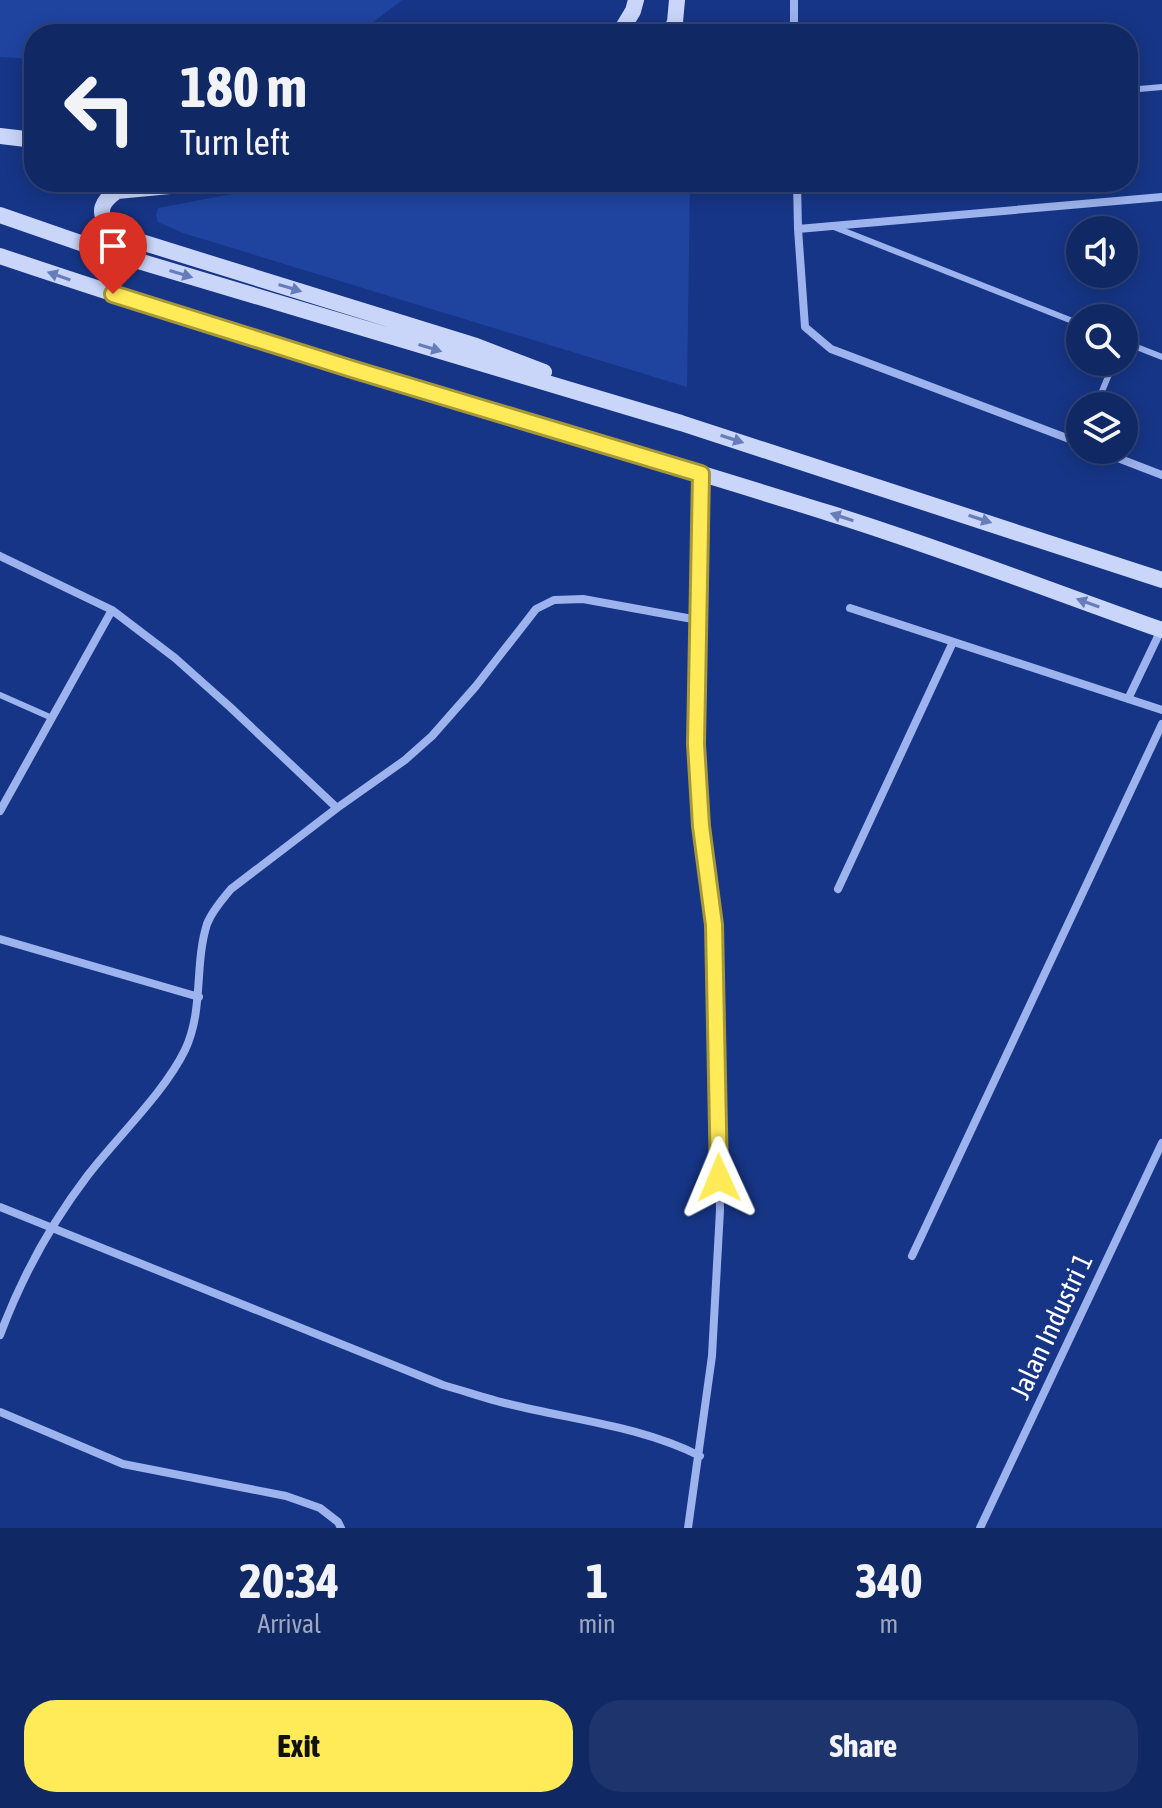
<!DOCTYPE html>
<style>
body{margin:0;font-family:"Asap Condensed",sans-serif;background:#1e346d;color:#f1f3f6;height:100vh;display:flex;flex-direction:column;font-size:30px;white-space:nowrap}
*{box-sizing:border-box;margin:0}
p{font-size:26px;color:#9ca6bf}
.icon{flex:none;width:44px;height:44px;fill:none;stroke:currentColor;stroke-width:2;stroke-linecap:round;stroke-linejoin:round}
.map{position:relative;height:1528px;overflow:hidden}
.details{display:flex;flex-direction:column;background:#102864;flex:1}
.details>*{flex:none}
.hud{position:absolute;left:24px;top:24px;width:1114px;height:168px;border-radius:32px;box-shadow:0 4px 20px #0003,0 0 0 2px #304478;background:#102864;color:#f1f3f6;overflow:hidden}
.buttons{position:absolute;left:1066px;top:216px;display:grid;gap:16px}
.buttons a{display:grid;place-items:center;width:72px;height:72px;border-radius:50%;background:#102864;box-shadow:0 4px 20px #0003,0 0 0 2px #304478;font-size:40px}
.pin{position:absolute;display:grid;place-items:center;width:68px;height:68px;color:#fff;margin:-82px -34px;border-radius:50% 50% 50% 0;rotate:-45deg;box-shadow:0 0 8px #0007}
.pin .icon{rotate:45deg}
.me{position:absolute;width:88px;margin:-44px;rotate:359deg;stroke-linejoin:round;filter:drop-shadow(0 0 6px #0008)}
.turn{display:flex;align-items:center;gap:28px;height:168px;padding:0 24px;font-size:36px}
.turn .icon{width:104px;height:104px;stroke-width:2.5}
.turn b{display:block;font-size:56px;line-height:68px}
.eta{display:flex;justify-content:space-evenly;align-items:center;height:136px;text-align:center}
.eta b{font-size:48px;font-weight:700;line-height:56px}
.button{display:flex;gap:16px;margin-top:auto;padding:16px 24px}
.button a{flex:1;height:92px;border-radius:32px;background:#ffea58;color:#111;font-size:32px;font-weight:700;line-height:92px;text-align:center}
.button a+a{background:#1e346d;color:#f1f3f6}
.map>svg:first-child{display:block}
</style>
<div class="map">
<svg width="1162" height="1528" viewBox="0 0 1162 1528">
<rect width="100%" height="100%" fill="#163586"/>
<path fill="#1f44a0" d="M0,0H402L358,34H34V59L0,57Z
M296,182H690L687,387L183,233L158,222L156,215L158,208Z"/>
<g fill="none" stroke-linecap="round" stroke-linejoin="round">
<path stroke="#9cb3ed" stroke-width="6" d="M1128,90L1162,87
M834,227L1080,324
M1124,342L1162,357
M1096,406L1114,362
M0,695L52,718"/>
<path stroke="#9cb3ed" stroke-width="8" d="M794,0V34
M797,182L798,229L1162,197
M798,229L805,327L831,349L1080,443
M1097,450L1162,475
M0,556L112,610L175,658L230,707L337,808L231,889C222,900 212,911 207,924C194,965 204,1010 185,1050C164,1093 118,1136 88,1175C52,1222 21,1279 0,1335
M850,608L1162,710
M1128,699L1161,630
M337,808L405,760L432,736L476,686L536,609L554,600L583,599L698,620
M0,811L112,610
M838,889L953,642
M0,939L199,997
M0,1207L443,1385C465,1391 487,1399 509,1404C573,1420 640,1426 700,1456
M912,1256L1162,724
M0,1412L123,1464L286,1496L320,1508L338,1522L341,1528
M688,1528L712,1356L720,1210L714,925L701,826L696,744L701,474
M980,1528L1162,1143"/>
<path stroke="#c9d6fa" stroke-width="16" d="M619,34L633,11L636,0
M669,34L675,22L677,0
M0,136L34,140
M212,182L117,191C83,214 114,231 138,241L476,346L544,372
M0,215L95,248L681,423L1162,580
M0,256C275,349 555,427 832,514C944,549 1052,591 1162,630"/>
</g>
<defs><path id="oneway-solid" d="M-6-.8H1V-3.2L6.5 0L1 3.2V.8H-6Z" transform="scale(2)"/></defs>
<g fill="#677dba">
<use href="#oneway-solid" transform="translate(181 274) rotate(17)"/>
<use href="#oneway-solid" transform="translate(59 276) rotate(-161)"/>
<use href="#oneway-solid" transform="translate(290 288) rotate(17)"/>
<use href="#oneway-solid" transform="translate(430 348) rotate(17)"/>
<use href="#oneway-solid" transform="translate(732 439) rotate(18)"/>
<use href="#oneway-solid" transform="translate(842 517) rotate(-162)"/>
<use href="#oneway-solid" transform="translate(980 519) rotate(18)"/>
<use href="#oneway-solid" transform="translate(1088 603) rotate(-160)"/>
</g>
<g fill="none" stroke-linecap="round" stroke-linejoin="round">
<g stroke="#a69839" stroke-width="20">
<path id="route" d="M113,294L355,370L701,474L696,744L701,826L714,925L719,1178"/>
</g>
<use href="#route" stroke="#ffea58" stroke-width="14"/>
</g>
<g text-anchor="middle" dominant-baseline="central" stroke-width="8" stroke-linejoin="round" paint-order="stroke">
<g font-size="28" fill="#fff" stroke="#163586">
<text transform="translate(1051 1326) rotate(-65)">Jalan Industri 1</text>
</g>
</g>
</svg>
<div class="buttons">
<a><svg class="icon" aria-label="sound" viewBox="0 0 24 24"><path d="M4 9h4l5-4v14l-5-4H4zM17 9q2 3 0 6"/></svg></a>
<a><svg class="icon" aria-label="search" viewBox="0 0 24 24"><circle cx="10" cy="10" r="6"/><path d="M15 15l6 6"/></svg></a>
<a><svg class="icon" aria-label="layers" viewBox="0 0 24 24"><path d="M12 4l9 5-9 5-9-5zM3 14l9 5 9-5"/></svg></a>
</div>
<div class="pin" style="left:113px;top:294px;background:#d93025"><svg class="icon" aria-label="arrive" viewBox="0 0 24 24"><path d="M6 21V4h12l-3 4 3 4H6"/></svg></div>
<svg class="me" style="left:719px;top:1178px" viewBox="-20 -20 40 40"><path d="M0-17L14 15 0 8-14 15z" fill="#ffea58" stroke="#fff" stroke-width="4"/></svg>
<div class="hud">
<div class="turn"><svg class="icon" aria-label="left" viewBox="0 0 24 24"><path d="M17 20v-9H6M10 6l-5 5 5 5"/></svg><div><b>180 m</b>Turn left</div></div>
</div>
</div>
<section class="details">
<div class="eta">
<div><b>20:34</b><p>Arrival</p></div>
<div><b>1</b><p>min</p></div>
<div><b>340</b><p>m</p></div>
</div>
<div class="button"><a>Exit</a><a>Share</a></div>
</section>
